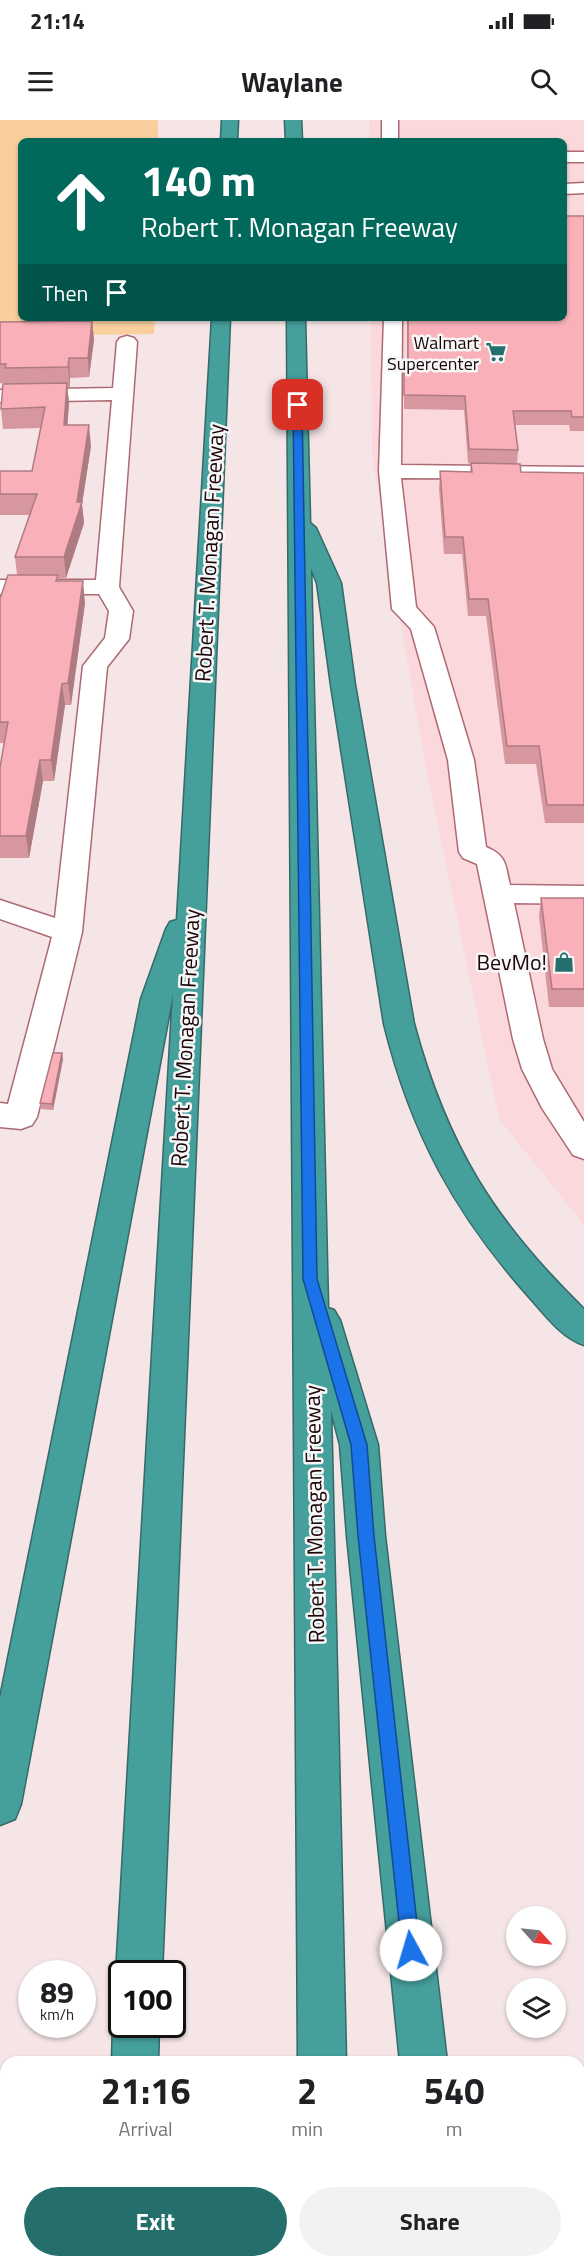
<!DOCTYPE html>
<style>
body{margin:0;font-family:"Titillium Web",sans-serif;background:#f2f2f2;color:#202124;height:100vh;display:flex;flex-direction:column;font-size:22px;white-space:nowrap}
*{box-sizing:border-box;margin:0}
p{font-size:20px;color:#757577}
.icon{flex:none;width:33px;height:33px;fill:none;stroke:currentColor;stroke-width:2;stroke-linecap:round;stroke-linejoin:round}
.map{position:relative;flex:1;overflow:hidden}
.sheet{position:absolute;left:0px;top:1936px;width:585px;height:212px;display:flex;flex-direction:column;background:#fff;border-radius:18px 18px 0 0;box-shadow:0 2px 4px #0004}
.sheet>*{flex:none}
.guide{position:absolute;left:18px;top:18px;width:549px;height:183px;border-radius:9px;box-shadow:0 2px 4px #0004;background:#00695c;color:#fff;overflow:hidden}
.needle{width:39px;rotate:117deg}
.buttons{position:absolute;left:506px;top:1786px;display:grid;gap:12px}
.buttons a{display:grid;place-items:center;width:60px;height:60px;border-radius:50%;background:#fff;box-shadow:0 2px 4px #0004;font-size:30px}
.speed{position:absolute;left:18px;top:1840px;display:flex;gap:12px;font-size:30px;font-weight:700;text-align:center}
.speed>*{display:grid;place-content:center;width:78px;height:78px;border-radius:50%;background:#fff;box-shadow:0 2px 4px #0004;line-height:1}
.speed small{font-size:15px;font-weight:400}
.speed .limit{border:3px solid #111;border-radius:9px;background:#fff;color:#111}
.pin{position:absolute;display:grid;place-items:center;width:51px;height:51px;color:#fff;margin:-26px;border-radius:12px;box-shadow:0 3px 9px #0006}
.me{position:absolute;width:66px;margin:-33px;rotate:354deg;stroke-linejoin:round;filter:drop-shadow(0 0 4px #0008)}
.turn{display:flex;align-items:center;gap:21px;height:126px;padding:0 24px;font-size:27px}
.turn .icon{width:78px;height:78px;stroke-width:2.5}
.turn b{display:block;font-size:42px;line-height:51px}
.then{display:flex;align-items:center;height:57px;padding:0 24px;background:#0003;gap:12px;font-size:22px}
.eta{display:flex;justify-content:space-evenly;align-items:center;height:102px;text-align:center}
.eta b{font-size:36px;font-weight:700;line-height:42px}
.primary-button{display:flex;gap:12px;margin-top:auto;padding:12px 24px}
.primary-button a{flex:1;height:69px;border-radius:36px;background:#246f6b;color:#fff;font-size:24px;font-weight:700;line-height:69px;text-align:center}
.primary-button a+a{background:#f2f2f2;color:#202124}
.status{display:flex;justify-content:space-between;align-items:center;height:42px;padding:0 30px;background:#fff;direction:ltr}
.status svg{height:16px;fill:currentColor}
header{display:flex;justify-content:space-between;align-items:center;height:78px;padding:0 24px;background:#fff;font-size:27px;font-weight:700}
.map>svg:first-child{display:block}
</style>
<div class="status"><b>21:14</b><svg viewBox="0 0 49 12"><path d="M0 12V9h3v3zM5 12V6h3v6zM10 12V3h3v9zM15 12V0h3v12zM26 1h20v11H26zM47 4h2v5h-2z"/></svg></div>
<header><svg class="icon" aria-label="menu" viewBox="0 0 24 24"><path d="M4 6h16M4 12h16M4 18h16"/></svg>Waylane<svg class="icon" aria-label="search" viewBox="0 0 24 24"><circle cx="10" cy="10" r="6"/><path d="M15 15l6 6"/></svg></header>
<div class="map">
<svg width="584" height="2147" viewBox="0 0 584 2147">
<rect width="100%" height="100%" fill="#f5e5e7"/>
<path fill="#fad8db" d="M369,0H584V1105L499,999L425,643L372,336L371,198H564V21H370Z"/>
<path fill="#f9cf9e" d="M0,0H158V21H21V198H155L154,214L0,216Z"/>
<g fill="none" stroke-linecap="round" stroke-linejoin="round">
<g stroke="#ad6a73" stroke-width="3">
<path id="minor" d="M382,0H398V21H382Z
M564,32H584V42H564Z
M584,63V73L564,74V64Z
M384,198H402L401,345L584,347V359L401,358L416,487L434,507L474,640L486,727C507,736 505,744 510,765L584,766V784L514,783L543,919L552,949L584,1002V1039L573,1035L542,988L522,949L513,919L477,744L463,738L459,732L448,640L411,509L392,489L379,351Z
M127,216L134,218L137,222L119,467L133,491L129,519L107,547L82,812L37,997L32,1005L21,1009L0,1007V983L8,984L52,817L0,799V780L55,798L83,546L105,518L109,491L99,474H0V460H96L112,280L0,282V270L113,268L117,222L120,218Z"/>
</g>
<g stroke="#376968" stroke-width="3">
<path id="highway" d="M222,0H238L237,21H221Z
M285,0H301L302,21H286Z
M212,198H230L162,1854H122V1867L116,1854L173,874L21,1684L15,1699L0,1705V1578L141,879L166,809L170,802L177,800Z
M287,198H305L310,403L316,408L341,463L355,565L414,904C447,1026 494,1101 584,1189V1225C562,1218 545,1195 530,1178C455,1094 411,1013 384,904L331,565L317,463L311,448L328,1188L334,1190L340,1200L378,1325L385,1416L447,1942H400L347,1416L340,1325L331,1290L346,1942H298Z
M122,1888V1905H159L158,1942H112L113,1905Z
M100,2142H150L149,2147H99Z
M301,2142H351V2147H301Z
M422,2142H472L473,2147H423Z"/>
</g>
<use href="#minor" fill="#fff" fill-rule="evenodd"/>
<use href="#highway" fill="#459f9b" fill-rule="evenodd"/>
</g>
<path fill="#d6979f" d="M584,96V311H570L569,305H515L518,330L517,344L521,352L584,353V703H545L536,644H505L486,496H468L462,434H444L439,369L440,351L470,352L471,344L468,343L464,290L404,289V252H407V198H564Z
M92,201L94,220L89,257L70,258V267H67L69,283L67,305L91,326L82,384L84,403L66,458H58L59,461L85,483L71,585H65L54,661H43L29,738H0V647L4,623H0V475L1,476L17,455L15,437L30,395H0V351H32L41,308L3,309L1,289L7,264L0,263V202Z
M541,778H584V887H549L539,796Z
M62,933L63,939L53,990L41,989L40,983Z"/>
<path fill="#ae7b82" d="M92,201L94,220L89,257L88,238Z
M69,238L70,258V267L68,247Z
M67,263L69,283L66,326L64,305Z
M89,305L91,326L82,384L84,403L66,458L64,437L77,382Z
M83,461L85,483L71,585L68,563Z
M62,564L65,585L54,661L51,640Z
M40,640L43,661L29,738L26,716Z
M62,933L63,939L53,990L52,984Z"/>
<path fill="#f9b0b9" stroke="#ae7b82" stroke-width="1.5" d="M564,96H584V297H572L571,291H513L518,330L469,329L465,276L404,275V252H408V198H564Z
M92,201L88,238H69L68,247L5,248L6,244H0V202Z
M67,263L64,305H89L77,382H82L64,437H15L37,374H0V351H32L45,287L1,289L3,264Z
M471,343L520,344L521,352L584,353V685H547L539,626H507L488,479H469L463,417H445L440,351L472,352Z
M8,455H58L56,461H83L68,563L62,564L51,640H40L26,716H0V647L8,602H0V475L1,476Z
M541,778H584V869H552Z
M53,933H62L52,984L40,983Z"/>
<path fill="#1a73e8" stroke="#114b97" stroke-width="1.5" d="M298,283L302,285L317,1159L367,1325L374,1416L420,1830L418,1836L411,1839L405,1836L402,1830L358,1416L351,1325L303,1159L293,285Z"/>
<defs>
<g id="supermarket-bare" transform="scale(1.62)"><path d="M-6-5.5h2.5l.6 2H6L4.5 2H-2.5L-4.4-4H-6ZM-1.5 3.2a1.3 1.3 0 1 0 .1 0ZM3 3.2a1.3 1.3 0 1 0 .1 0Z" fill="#246f6b" stroke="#f7f7f7" stroke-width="2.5" paint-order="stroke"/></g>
<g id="shop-bare" transform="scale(1.62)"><path d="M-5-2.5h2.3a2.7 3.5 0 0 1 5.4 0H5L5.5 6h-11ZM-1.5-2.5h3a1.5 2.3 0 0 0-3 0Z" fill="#246f6b" stroke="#f7f7f7" stroke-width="2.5" paint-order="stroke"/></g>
</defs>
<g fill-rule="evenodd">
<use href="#supermarket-bare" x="496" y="232"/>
<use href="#shop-bare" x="564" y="842"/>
</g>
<g text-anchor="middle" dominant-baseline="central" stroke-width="5" stroke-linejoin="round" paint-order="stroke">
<g font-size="18" fill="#1d060a" stroke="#f7f7f7" text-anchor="end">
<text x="479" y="222">Walmart<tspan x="479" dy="21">Supercenter</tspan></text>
</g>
<g font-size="22" fill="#1d060a" stroke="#f7f7f7">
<text transform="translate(209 433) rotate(-87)">Robert T. Monagan Freeway</text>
<text transform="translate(185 918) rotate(-87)">Robert T. Monagan Freeway</text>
<text transform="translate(314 1394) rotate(-91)">Robert T. Monagan Freeway</text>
</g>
<g font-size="22" fill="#1d060a" stroke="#f7f7f7" text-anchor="end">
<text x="547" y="842">BevMo!</text>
</g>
</g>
</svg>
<div class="buttons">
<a><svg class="needle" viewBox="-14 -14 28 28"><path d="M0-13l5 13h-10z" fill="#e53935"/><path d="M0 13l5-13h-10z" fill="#757577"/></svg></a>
<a><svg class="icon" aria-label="layers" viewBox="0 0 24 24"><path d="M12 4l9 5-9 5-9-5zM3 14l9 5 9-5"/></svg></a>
</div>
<div class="speed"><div>89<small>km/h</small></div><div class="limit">100</div></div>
<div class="pin" style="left:298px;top:285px;background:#d93025"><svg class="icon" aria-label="arrive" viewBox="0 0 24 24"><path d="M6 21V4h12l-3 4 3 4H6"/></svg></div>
<svg class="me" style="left:411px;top:1830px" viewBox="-20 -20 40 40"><circle r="19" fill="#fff"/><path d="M0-13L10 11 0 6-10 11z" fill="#1a73e8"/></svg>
<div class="guide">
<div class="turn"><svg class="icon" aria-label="ahead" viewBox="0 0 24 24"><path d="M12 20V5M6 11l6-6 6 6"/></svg><div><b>140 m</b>Robert T. Monagan Freeway</div></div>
<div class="then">Then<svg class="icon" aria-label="arrive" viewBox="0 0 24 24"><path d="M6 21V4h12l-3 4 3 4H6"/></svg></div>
</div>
<section class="sheet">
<div class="eta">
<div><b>21:16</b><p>Arrival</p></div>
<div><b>2</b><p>min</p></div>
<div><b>540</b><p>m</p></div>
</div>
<div class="primary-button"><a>Exit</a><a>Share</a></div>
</section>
</div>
